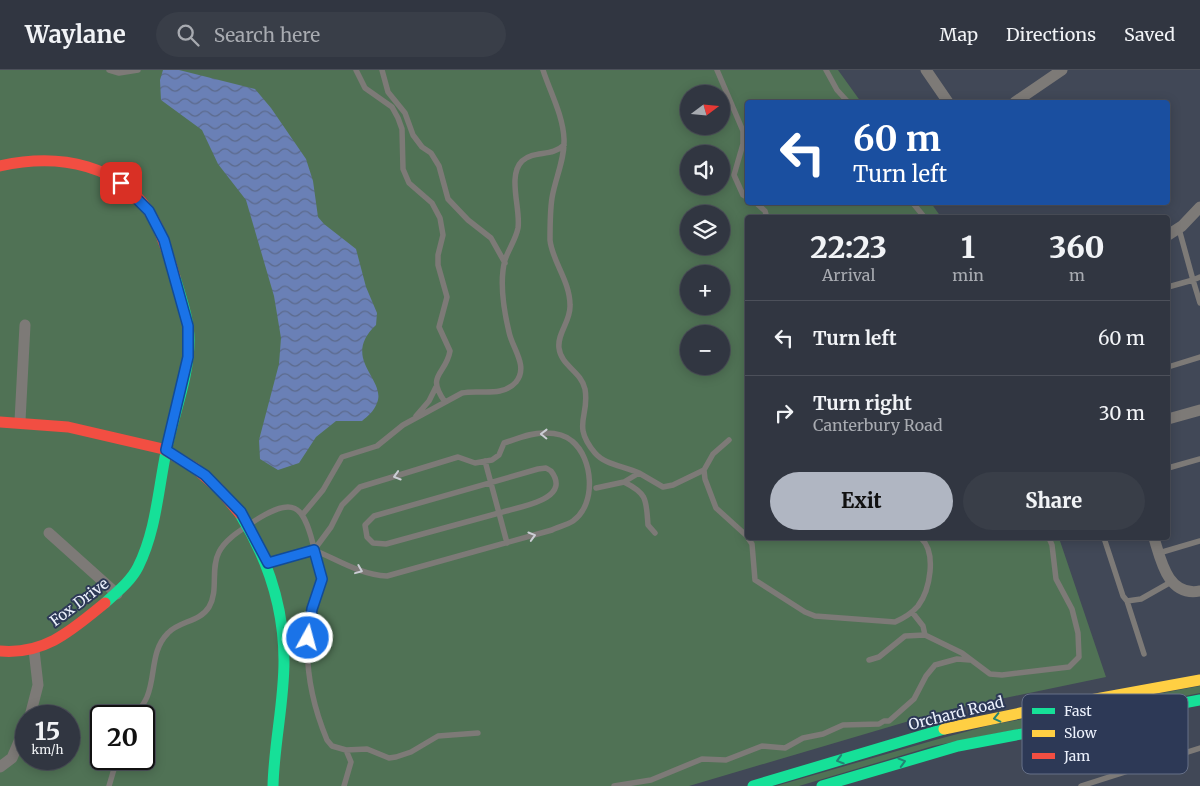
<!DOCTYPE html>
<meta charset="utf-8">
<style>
body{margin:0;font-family:Merriweather,serif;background:#393e48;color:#f1f3f6;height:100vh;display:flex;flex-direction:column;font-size:19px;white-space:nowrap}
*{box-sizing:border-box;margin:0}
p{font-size:16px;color:#a8abb1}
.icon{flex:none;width:28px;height:28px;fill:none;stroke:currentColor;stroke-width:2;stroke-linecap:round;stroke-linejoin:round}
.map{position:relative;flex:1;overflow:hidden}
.drawer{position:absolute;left:745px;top:145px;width:425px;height:325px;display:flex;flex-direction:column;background:#313641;border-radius:5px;box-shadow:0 2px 12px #0003,0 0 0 1px #4c505a}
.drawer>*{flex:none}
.guide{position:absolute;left:745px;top:30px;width:425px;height:105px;border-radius:5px;box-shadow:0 2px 12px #0003,0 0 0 1px #4c505a;background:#1a4fa0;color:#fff;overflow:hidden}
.needle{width:32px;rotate:74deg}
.tools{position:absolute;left:680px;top:15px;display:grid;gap:10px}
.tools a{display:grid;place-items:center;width:50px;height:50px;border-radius:50%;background:#313641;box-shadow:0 2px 12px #0003,0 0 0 1px #4c505a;font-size:25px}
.speed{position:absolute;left:15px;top:635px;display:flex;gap:10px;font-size:25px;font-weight:700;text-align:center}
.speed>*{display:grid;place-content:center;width:65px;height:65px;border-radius:50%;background:#313641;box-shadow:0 2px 12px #0003,0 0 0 1px #4c505a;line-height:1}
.speed small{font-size:12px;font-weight:400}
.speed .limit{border:2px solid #111;border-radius:8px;background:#fff;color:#111}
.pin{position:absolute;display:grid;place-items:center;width:42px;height:42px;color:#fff;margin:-21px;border-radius:10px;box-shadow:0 2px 8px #0006}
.me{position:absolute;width:55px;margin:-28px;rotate:7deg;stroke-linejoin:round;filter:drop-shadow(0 0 4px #0008)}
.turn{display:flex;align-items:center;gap:18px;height:105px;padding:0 25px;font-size:22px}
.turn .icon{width:65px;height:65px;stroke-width:2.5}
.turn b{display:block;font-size:35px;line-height:42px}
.eta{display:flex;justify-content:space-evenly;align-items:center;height:85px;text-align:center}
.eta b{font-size:30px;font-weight:800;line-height:35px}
.cta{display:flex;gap:10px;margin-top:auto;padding:10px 25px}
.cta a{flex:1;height:58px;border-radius:30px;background:#b0b6c2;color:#111;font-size:20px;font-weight:800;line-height:58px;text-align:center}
.cta a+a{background:#393e48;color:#f1f3f6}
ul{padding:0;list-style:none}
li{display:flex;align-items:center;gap:15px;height:75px;padding:0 25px;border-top:1px solid #4c505a}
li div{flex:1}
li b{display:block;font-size:19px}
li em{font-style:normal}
header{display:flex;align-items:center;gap:30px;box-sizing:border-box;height:70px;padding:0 25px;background:#313641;border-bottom:1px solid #4c505a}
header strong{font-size:24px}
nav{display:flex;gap:28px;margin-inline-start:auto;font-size:18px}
.search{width:350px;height:45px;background:#393e48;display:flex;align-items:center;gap:12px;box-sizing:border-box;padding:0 18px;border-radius:28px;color:#a8abb1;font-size:19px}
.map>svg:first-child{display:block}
</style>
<header>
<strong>Waylane</strong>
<div class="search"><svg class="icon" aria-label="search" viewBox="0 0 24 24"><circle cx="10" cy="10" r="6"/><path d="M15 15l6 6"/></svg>Search here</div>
<nav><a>Map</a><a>Directions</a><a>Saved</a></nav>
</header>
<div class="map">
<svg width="1200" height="716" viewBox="0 0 1200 716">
<defs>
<pattern id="water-waves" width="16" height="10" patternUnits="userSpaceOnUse" patternTransform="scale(1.25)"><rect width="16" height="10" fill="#6a80b6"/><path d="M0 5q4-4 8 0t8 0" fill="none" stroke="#5c6a8c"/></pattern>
</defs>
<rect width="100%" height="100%" fill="#414857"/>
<path fill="#507255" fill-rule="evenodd" d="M0,0H838L861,32H748V132L931,133L941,147L748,148V468H1059L1106,607L943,641L689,716H0ZM689,24H721V56H689ZM689,84H721V116H689ZM689,144H721V176H689ZM689,204H721V236H689ZM689,264H721V296H689ZM26,646H69V689H26ZM101,646H144V689H101Z
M1200,616V623L933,676L799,716H776L935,670L991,655Z"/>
<path fill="url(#water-waves)" d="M163,0H179L255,19L271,38L306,89L313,111L318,147L324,154L356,179L366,217L377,243L376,255C340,289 387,309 377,333C374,341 368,346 362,351H336L316,367L299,393L278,400L260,389L259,370L279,294L281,268L274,226L246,130L218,94L202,60L161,30L160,10Z"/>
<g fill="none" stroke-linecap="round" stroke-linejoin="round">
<path stroke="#7d7a77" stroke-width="5.5" d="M109,0L119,3L138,0
M356,0L365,18L392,37L398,48L402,59L403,99L409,113L432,133L440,148L443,165L438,185V195L447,227L439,257L450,281C446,305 425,304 445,332
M382,0L388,22L405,43L413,65L422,77L431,83L439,96L448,129L468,150L491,168L505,193
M543,0C550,22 563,45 564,69C565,89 555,109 552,128C550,141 550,157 550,170C552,191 570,211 570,235C571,251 557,263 559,278C561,296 581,301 585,319C590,347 571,354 595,383C605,395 625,396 639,403
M717,0L743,61V74L734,105L743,125L748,128
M826,0L837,20L848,32
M755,132L765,141L767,148
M912,132L925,148
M1179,159L1193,210L1200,207
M1168,217L1193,210L1200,233
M1168,297L1200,287
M416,346L429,331L436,317
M485,391L499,443L386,474L373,473L367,467L365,455L374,446L538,399L546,398L551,401C573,430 518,437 499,443L507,473
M1168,398L1200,389
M704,400L705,409L716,438L748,467
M596,418L624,412
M303,444L323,420L342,387L377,376L403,355L462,323C479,319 502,328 516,312C529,296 512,278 509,262C504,241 499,212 505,190C508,180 516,169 518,158C521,139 507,106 522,91C534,80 552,87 564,75
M655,463L648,455C646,430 648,424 624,412L639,403L663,417L673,415L704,400L713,384L729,370
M748,468L752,474L755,510L805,542L815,546L895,552C904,548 912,543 918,536C930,520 937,483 921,468
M1104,468L1123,526L1127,531L1141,529L1171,512
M1159,483L1200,471
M268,493L314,480L331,457L342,435L360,417L458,387L475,393L492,390L499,385L504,373C517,369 532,362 546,363C554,363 565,365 572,371C593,388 597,434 573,451C567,455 558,457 552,460L387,506C361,505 338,490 314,480
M1127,531L1144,584
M912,542L923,556L925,565L962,583L990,604L1002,605L1069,597L1079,587L1078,563L1072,539L1056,509L1052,475L1049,468
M869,590L879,587L905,566L925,565
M135,646C139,640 144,634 147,627C156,606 150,581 168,563C179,551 200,552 209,537C219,520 210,499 219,482C226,468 243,459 256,450C293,427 303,434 313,474C316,485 320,496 322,507C324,517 310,541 309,554C304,593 312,634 327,670L332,676L346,680
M109,716L117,689
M344,716L351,692L346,680L367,679L389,688L396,687L411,682L438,666L478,663
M614,716L651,710L702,689L726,690L762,676L785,678L803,668L823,664L843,655L879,654L884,651H889L914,629L926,606L935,595L957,589L970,590
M1081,716L1200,678"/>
<path stroke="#7d7a77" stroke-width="11" d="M926,0L948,32
M1015,32L1062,0
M1168,165L1182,156L1200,137
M1168,349L1200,340
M20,351L25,255
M49,463L117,524
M1154,468C1161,491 1168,527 1200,521
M30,646L38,615L34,580
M0,697L12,688L26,655"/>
<path stroke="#16e098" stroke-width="11" d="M240,444C268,489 284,537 284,591C284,633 274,674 273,716
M105,533C117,522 131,511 138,497C156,461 158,421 166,382C173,345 189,309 189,270C189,249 181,228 175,207
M753,716L944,659
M822,716L958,676L1200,630"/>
<path stroke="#ffcf43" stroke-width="11" d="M944,659L1030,641L1200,610"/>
<path stroke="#f24e42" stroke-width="11" d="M0,96C58,83 123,93 154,150C164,168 169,188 175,207
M0,352L68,357L163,379L195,398L219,419L240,444
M0,581C45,585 72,560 105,533"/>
</g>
<defs><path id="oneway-chevron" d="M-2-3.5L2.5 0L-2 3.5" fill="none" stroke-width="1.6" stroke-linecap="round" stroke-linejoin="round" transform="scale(1.25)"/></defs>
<g stroke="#cbcdd4">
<use href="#oneway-chevron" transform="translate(544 364) rotate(-179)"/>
<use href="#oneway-chevron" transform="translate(397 406) rotate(163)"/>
<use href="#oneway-chevron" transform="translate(532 466) rotate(-16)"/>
<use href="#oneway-chevron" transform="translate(359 500) rotate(22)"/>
</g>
<g stroke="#238474">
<use href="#oneway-chevron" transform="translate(997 648) rotate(167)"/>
<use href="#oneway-chevron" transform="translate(840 690) rotate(163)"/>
<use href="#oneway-chevron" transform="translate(902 692) rotate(-16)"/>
</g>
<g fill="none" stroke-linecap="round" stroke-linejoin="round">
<g stroke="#114b97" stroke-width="12">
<path id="route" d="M121,113L149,141L164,170L188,256V287L166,380L205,405L241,442L268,493L314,480L322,509L312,539L308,568"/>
</g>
<use href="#route" stroke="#1a73e8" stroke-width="9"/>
</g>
<g text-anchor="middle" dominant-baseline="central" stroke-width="4" stroke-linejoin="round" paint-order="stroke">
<g font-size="15" fill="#ecf1fc" stroke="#2d3956">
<text transform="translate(79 532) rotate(-37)">Fox Drive</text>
<text transform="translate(956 643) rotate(-14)">Orchard Road</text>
</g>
</g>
<rect x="1022" y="624" width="166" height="80" rx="8" fill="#2d3956" stroke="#667088" stroke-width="1"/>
<rect x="1032" y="638" width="23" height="6" fill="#16e098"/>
<rect x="1032" y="660" width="23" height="7" fill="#ffcf43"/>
<rect x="1032" y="683" width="23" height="6" fill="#f24e42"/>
<g font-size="14" fill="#ecf1fc">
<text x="1064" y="646">Fast</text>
<text x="1064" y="668">Slow</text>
<text x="1064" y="691">Jam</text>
</g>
</svg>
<div class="tools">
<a><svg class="needle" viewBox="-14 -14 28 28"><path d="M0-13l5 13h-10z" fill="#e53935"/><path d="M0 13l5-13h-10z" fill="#a8abb1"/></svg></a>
<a><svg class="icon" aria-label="sound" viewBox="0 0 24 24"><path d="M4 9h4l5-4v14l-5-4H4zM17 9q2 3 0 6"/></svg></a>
<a><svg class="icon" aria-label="layers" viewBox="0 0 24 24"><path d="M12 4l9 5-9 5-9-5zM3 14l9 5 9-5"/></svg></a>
<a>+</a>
<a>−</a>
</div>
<div class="speed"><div>15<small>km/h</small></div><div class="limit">20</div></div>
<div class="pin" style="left:121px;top:113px;background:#d93025"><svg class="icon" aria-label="arrive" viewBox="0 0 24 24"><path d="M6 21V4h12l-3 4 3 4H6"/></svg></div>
<svg class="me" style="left:308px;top:568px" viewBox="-20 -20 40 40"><circle r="17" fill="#1a73e8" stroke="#fff" stroke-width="3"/><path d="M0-11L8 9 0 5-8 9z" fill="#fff"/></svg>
<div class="guide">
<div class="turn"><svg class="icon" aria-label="left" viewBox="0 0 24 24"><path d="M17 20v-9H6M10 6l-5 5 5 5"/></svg><div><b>60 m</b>Turn left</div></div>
</div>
<section class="drawer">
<div class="eta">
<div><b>22:23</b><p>Arrival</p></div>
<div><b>1</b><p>min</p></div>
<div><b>360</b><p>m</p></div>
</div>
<ul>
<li><svg class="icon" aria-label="left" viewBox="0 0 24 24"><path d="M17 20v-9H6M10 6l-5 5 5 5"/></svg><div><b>Turn left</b></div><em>60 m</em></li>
<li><svg class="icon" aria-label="right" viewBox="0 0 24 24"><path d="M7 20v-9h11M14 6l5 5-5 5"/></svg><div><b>Turn right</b><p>Canterbury Road</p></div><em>30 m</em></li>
</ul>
<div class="cta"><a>Exit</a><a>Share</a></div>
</section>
</div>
